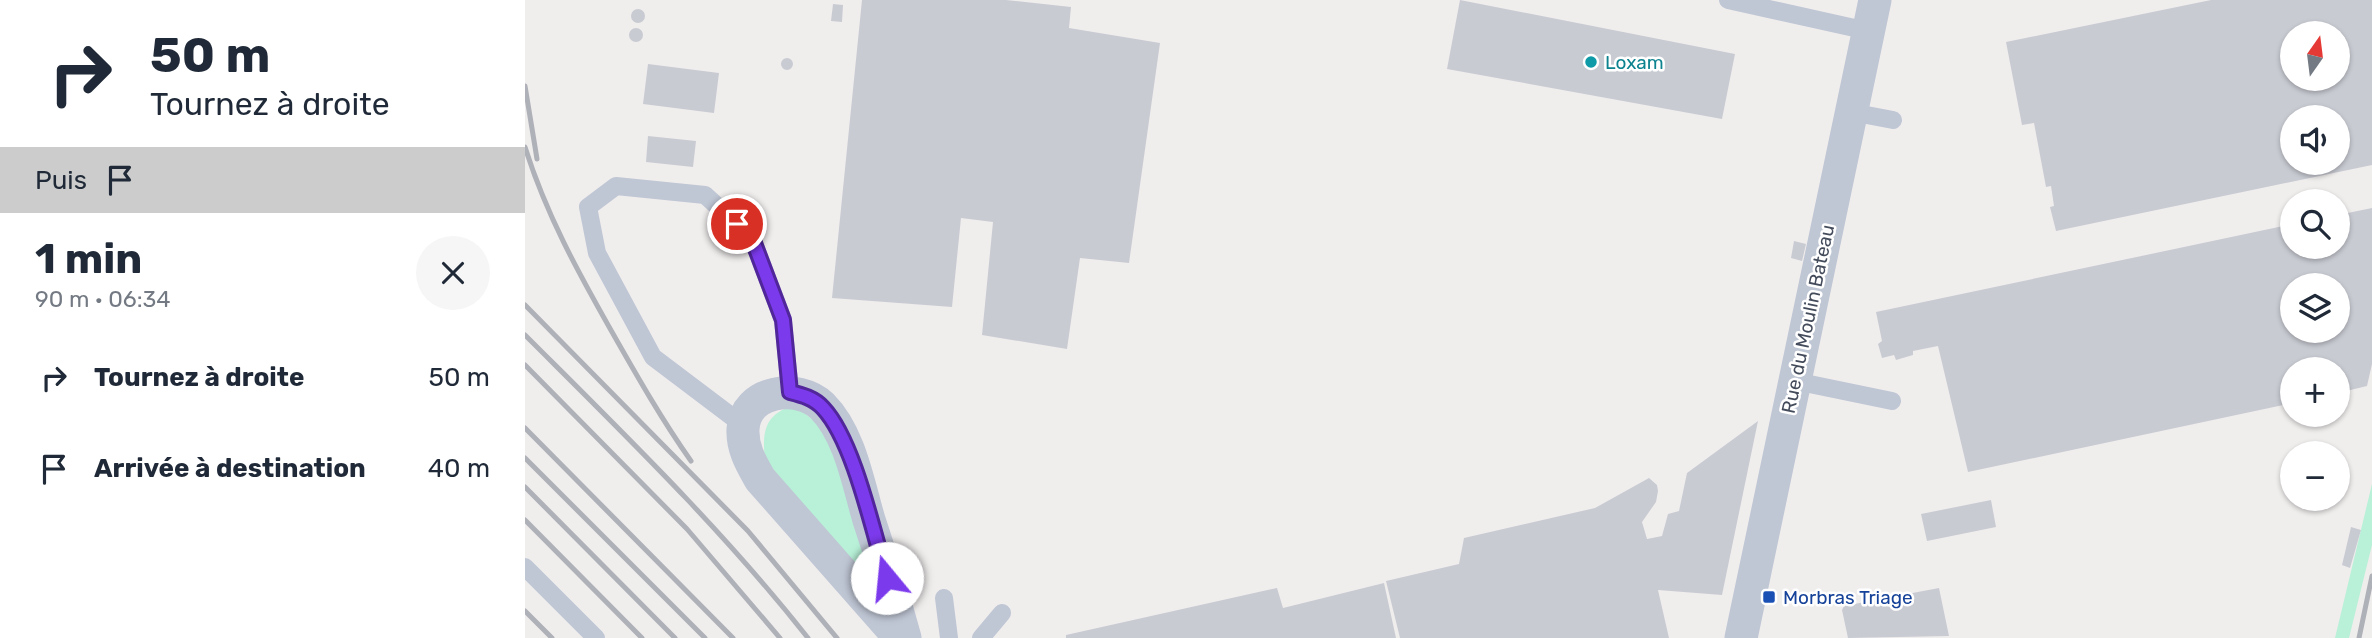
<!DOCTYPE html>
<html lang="fr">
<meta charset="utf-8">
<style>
body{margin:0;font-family:Rubik,sans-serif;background:#f6f6f7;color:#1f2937;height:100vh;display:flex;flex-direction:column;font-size:26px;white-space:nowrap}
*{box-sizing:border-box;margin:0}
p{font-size:23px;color:#747a83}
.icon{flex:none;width:38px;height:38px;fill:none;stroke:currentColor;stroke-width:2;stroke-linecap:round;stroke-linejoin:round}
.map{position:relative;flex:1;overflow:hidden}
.sheet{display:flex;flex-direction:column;background:#fff;width:525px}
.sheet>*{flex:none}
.guide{background:#fff;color:#1f2937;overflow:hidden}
.needle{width:46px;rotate:14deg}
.tools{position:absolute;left:1755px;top:21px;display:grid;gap:14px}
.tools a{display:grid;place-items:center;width:70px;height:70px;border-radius:50%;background:#fff;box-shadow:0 2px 5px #0004;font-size:35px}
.pin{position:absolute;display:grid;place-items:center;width:60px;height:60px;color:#fff;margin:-30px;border:4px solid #fff;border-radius:50%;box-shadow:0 2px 7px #0007}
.me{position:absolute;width:77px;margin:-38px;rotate:343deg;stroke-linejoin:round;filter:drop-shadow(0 0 5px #0008)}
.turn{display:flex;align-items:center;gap:24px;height:147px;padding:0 35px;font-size:32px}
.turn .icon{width:91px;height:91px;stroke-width:2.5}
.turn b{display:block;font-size:49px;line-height:60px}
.then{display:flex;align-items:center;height:66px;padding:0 35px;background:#0003;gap:14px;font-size:26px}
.round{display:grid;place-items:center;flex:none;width:74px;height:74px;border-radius:37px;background:#f6f6f7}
.headline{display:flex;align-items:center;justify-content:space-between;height:119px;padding:0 35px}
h1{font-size:42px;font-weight:700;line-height:52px}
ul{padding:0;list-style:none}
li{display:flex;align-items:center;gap:21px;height:91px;padding:0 35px}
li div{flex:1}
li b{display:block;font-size:26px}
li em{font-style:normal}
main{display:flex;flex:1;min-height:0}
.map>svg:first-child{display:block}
</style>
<main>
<section class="sheet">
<div class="guide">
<div class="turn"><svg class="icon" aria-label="right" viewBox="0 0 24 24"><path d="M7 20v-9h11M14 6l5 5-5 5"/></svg><div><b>50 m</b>Tournez à droite</div></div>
<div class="then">Puis<svg class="icon" aria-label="arrive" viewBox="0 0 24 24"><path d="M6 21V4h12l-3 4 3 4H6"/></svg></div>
</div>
<div class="headline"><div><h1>1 min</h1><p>90 m · 06:34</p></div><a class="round"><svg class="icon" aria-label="close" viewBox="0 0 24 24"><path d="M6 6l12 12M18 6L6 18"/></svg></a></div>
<ul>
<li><svg class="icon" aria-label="right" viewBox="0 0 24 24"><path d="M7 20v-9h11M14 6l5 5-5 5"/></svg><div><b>Tournez à droite</b></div><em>50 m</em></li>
<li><svg class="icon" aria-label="arrive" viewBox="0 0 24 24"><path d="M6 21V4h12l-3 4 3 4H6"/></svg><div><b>Arrivée à destination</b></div><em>40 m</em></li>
</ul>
</section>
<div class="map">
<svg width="1847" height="638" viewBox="0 0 1847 638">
<rect width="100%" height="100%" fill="#f0eded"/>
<path fill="#b8f1d8" d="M267,406L275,409L305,435L362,601L240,460C237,433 239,415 267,406Z
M1847,484V545L1824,638H1810Z"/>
<path fill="#c9cbd3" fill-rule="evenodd" d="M337,0H481L546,7L544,28L635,43L604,263L555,258L542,349L457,335L468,222L436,218L427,307L307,298Z
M935,0L1210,54L1197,119L922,69Z
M1686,0H1847V165L1531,231L1525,207L1529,206L1526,186L1521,187L1509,123L1497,125L1481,42ZM1768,33H1813V79H1768ZM1768,117H1813V163H1768Z
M308,4L318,5L317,22L306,21Z
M106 16a7 7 0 1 1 14 0a7 7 0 1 1-14 0Z
M104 35a7 7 0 1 1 14 0a7 7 0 1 1-14 0Z
M256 64a6 6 0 1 1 12 0a6 6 0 1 1-12 0Z
M123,64L194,73L189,113L118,104Z
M123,136L171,141L168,167L121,162Z
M1847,208V364L1842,386L1813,393V369H1768V403L1443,472L1413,346L1388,351V355L1371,360L1369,355L1357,358L1353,344L1357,341L1351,312L1768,224V247H1813V215ZM1768,285H1813V331H1768Z
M1269,241L1281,244L1277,261L1266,258Z
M1233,421L1197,595L1133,590L1144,638H875L861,581L934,564L939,538L1070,508L1124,478L1132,485L1133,491L1131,502L1117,522L1122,539L1137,536L1143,514L1154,511L1162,473Z
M1466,500L1471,527L1402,541L1396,514Z
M1826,527L1836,530L1825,568L1817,565Z
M859,583L871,638H541V635L752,588L758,608Z
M1414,588L1424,636L1323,638L1317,610L1319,606Z"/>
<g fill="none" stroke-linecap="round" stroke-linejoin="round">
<path stroke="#bfc6d4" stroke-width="18" d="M1203,0L1343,31
M1326,112L1368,120
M1270,381L1367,401
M218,425L128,357L72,253L63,207L91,186L180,195L227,238L258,320L265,392
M0,567L71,638
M419,598L424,638
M456,638L477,613"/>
<path stroke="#bfc6d4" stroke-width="33" d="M375,638L235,479C226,463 217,448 218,429C220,390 273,383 297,406C325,434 333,483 344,520C357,559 369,598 380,638
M1216,638L1350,0"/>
<path stroke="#afb1b8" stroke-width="5" d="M0,86L12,159
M0,147C21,214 53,272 87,332C112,376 137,420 166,461
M0,305L223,531L312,638
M0,335C98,433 197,529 283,638
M0,365L162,529L255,638
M0,428L208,638
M0,458L180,638
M0,487L150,638
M0,520L117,638
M0,611L27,638
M1834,638L1847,576"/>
</g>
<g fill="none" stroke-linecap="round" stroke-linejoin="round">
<g stroke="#51269a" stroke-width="18">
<path id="route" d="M212,224L227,238L258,320L265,392C277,395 289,398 298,408C329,441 348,532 362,578"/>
</g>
<use href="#route" stroke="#7c3aed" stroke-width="12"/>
</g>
<circle fill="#0f9aa8" stroke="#fff" stroke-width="2.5" cx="1066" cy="62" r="7"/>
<rect fill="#1a4fb4" stroke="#fff" stroke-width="2.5" x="1237" y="590" width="14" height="14" rx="3.5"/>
<g text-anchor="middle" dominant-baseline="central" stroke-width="5" stroke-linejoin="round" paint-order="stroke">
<g font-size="19" fill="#0d838f" stroke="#fff" text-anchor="start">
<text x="1080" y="62">Loxam</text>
</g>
<g font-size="19" fill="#444c5c" stroke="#fff">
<text transform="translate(1283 319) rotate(-78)">Rue du Moulin Bateau</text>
</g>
<g font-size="19" fill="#164399" stroke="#fff" text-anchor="start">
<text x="1258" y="597">Morbras Triage</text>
</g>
</g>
</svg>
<div class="tools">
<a><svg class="needle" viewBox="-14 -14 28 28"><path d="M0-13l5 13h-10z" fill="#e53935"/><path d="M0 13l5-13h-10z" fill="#747a83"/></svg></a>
<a><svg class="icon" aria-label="sound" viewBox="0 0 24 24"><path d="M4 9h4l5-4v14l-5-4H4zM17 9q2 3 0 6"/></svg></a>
<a><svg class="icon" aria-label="search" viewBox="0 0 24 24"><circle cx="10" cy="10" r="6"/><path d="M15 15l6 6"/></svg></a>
<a><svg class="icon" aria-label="layers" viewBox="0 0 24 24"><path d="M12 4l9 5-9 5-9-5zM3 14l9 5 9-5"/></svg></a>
<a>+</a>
<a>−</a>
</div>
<div class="pin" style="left:212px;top:224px;background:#d93025"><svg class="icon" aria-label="arrive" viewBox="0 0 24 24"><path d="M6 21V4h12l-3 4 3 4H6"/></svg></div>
<svg class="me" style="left:362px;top:578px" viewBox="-20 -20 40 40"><circle r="19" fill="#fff"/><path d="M0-13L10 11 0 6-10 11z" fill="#7c3aed"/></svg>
</div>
</main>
